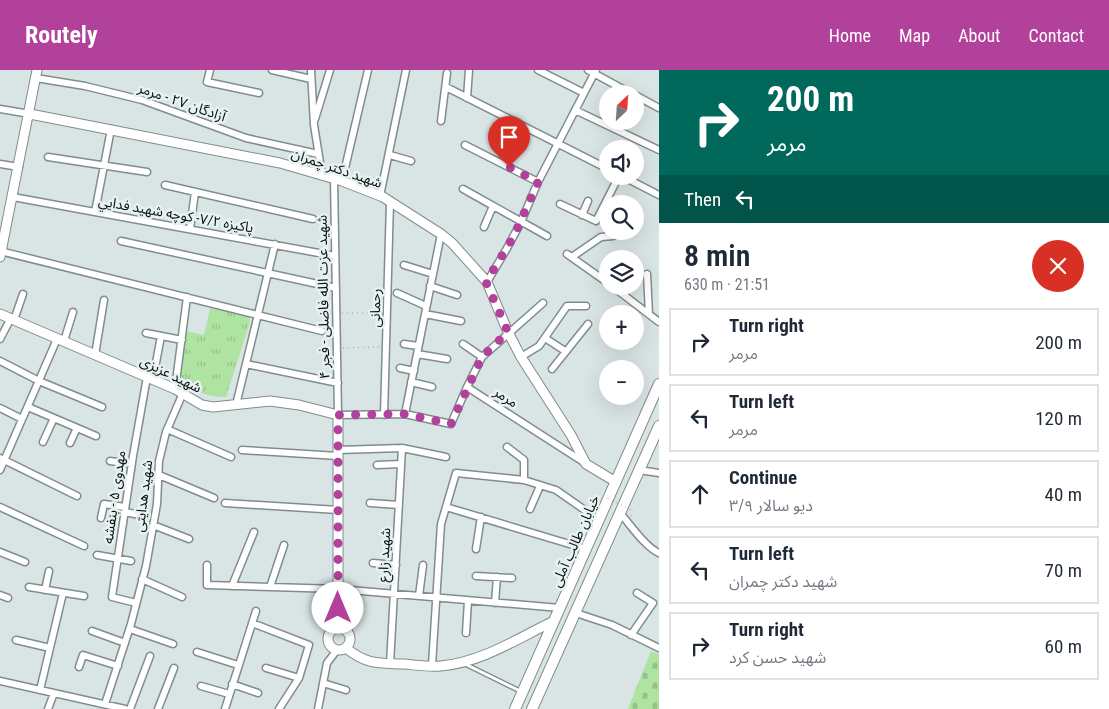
<!DOCTYPE html>
<meta charset="utf-8">
<style>
body{margin:0;font-family:"Roboto Condensed","Noto Sans Arabic",sans-serif;background:#f6f6f7;color:#1f2937;height:100vh;display:flex;flex-direction:column;font-size:19px;white-space:nowrap}
*{box-sizing:border-box;margin:0}
p{font-size:16px;color:#747a83}
.icon{flex:none;width:28px;height:28px;fill:none;stroke:currentColor;stroke-width:2;stroke-linecap:round;stroke-linejoin:round}
.map{position:relative;flex:1;overflow:hidden}
.side{display:flex;flex-direction:column;background:#fff;width:450px}
.side>*{flex:none}
.banner{background:#00695c;color:#fff;overflow:hidden}
.needle{width:32px;rotate:25deg}
.controls{position:absolute;left:599px;top:15px;display:grid;gap:10px}
.controls a{display:grid;place-items:center;width:45px;height:45px;border-radius:50%;background:#fff;box-shadow:0 5px 20px #0002;font-size:25px}
.pin{position:absolute;display:grid;place-items:center;width:42px;height:42px;color:#fff;margin:-51px -21px;border-radius:50% 50% 50% 0;rotate:-45deg;box-shadow:0 0 5px #0007}
.pin .icon{rotate:45deg}
.me{position:absolute;width:55px;margin:-28px;rotate:0deg;stroke-linejoin:round;filter:drop-shadow(0 0 4px #0008)}
.turn{display:flex;align-items:center;gap:18px;height:105px;padding:0 25px;font-size:22px}
.turn .icon{width:65px;height:65px;stroke-width:2.5}
.turn b{display:block;font-size:35px;line-height:42px}
.then{display:flex;align-items:center;height:48px;padding:0 25px;background:#0003;gap:10px;font-size:19px}
.round{display:grid;place-items:center;flex:none;width:52px;height:52px;border-radius:26px;background:#f6f6f7}
.summary{display:flex;align-items:center;justify-content:space-between;height:85px;padding:0 25px}
h1{font-size:30px;font-weight:600;line-height:38px}
ul{padding:0;list-style:none}
li{display:flex;align-items:center;gap:15px;height:68px;margin:0 10px 8px;padding:0 15px;border:2px solid #e0e1e3;border-radius:0px}
li div{flex:1}
li b{display:block;font-size:19px}
li em{font-style:normal}
header{display:flex;align-items:center;gap:30px;box-sizing:border-box;height:70px;padding:0 25px;background:#b2419c;color:#fff}
header strong{font-size:24px}
nav{display:flex;gap:28px;margin-inline-start:auto;font-size:18px}
main{display:flex;flex:1;min-height:0}
.map>svg:first-child{display:block}
</style>
<header>
<strong>Routely</strong>
<nav><a>Home</a><a>Map</a><a>About</a><a>Contact</a></nav>
</header>
<main>
<div class="map">
<svg width="659" height="639" viewBox="0 0 659 639">
<defs>
<pattern id="cemetery-stones" width="16" height="16" patternUnits="userSpaceOnUse" patternTransform="scale(1.25)"><rect width="16" height="16" fill="#aee3a1"/><path d="M2 7V4a2 2 0 0 1 4 0v3zM10 15v-3a2 2 0 0 1 4 0v3z" fill="#94c289"/></pattern>
<pattern id="park-tufts" width="24" height="20" patternUnits="userSpaceOnUse" patternTransform="scale(1.25)"><rect width="24" height="20" fill="#aee3a1"/><path d="M3 7l-1-3M5 7V3M7 7l1-3M15 17l-1-3M17 17v-4M19 17l1-3" fill="none" stroke="#94c289"/></pattern>
</defs>
<rect width="100%" height="100%" fill="#d9e4e4"/>
<path fill="url(#cemetery-stones)" d="M651,581L659,584V639H628Z"/>
<path fill="url(#park-tufts)" d="M211,235L249,246L250,252L226,327C207,327 194,321 178,311L186,261L204,265Z"/>
<g fill="none" stroke-linecap="round" stroke-linejoin="round">
<g stroke="#818c8c" stroke-width="5.5">
<path id="service" d="M465,594L520,621"/>
</g>
<g stroke="#818c8c" stroke-width="9">
<path id="minor" d="M210,0L207,12L259,23
M272,0L311,9
M311,0L314,55L322,105
M538,0L584,23
M588,0L632,24
M36,8L85,16L142,30L246,68L318,84
M446,17L608,99
M635,25L659,38
M467,28L469,0
M0,39L30,44
M575,40L659,80
M315,49L330,0
M441,51L447,3
M465,75L538,112
M390,85L411,91
M48,87L147,102
M0,94L19,97
M622,106L659,125
M334,108L338,345L405,344L451,354L467,317L585,393
M342,111L368,0
M165,115L313,149
M463,119L547,166
M380,126L406,0
M13,127L335,186
M560,134L596,151L619,106
M95,142L111,59
M582,145L588,131
M484,157L493,136
M190,159L195,122
M121,171L336,218
M0,181L322,261
M567,184L608,213
M572,187L601,167L613,166
M404,195L433,204
M647,204L649,244
M487,212L506,180L521,152L538,112L596,0
M430,216L457,225
M612,216L659,252
M397,223L426,236
M425,244L461,251
M14,250L23,224
M146,263L182,270
M545,268L565,281
M0,269L11,248
M64,271L73,242
M404,274L418,276
M463,274L482,287
M417,284L447,289
M95,285L104,230
M521,287L539,276L567,236H586
M0,291L39,311L102,337
M246,294L338,313
M400,298L414,301
M552,299L588,254
M153,309L161,266
M411,312L432,317
M467,317L482,287L543,233
M175,319L187,227
M236,335L275,174
M28,337L96,366
M0,338L22,349
M405,344L441,164
M384,345L390,132
M167,359L231,387
M43,372L54,348
M70,373L77,358
M507,377L524,390V410
M242,380L338,386
M338,380L402,378L446,387
M0,388L77,426
M110,391L132,394
M377,395L401,394
M0,400L57,269
M639,400L659,403
M159,405L214,428
M225,433L338,440
M370,433L399,435
M0,437L84,476
M446,437L586,479
M530,439L540,416
M125,442L140,445
M620,443C630,454 645,477 659,483
M101,448L104,434L125,437
M153,455L189,469
M476,479L481,447
M0,482L25,492
M97,485L131,491
M373,493L396,495
M207,495V515L338,519L560,538
M476,506L512,508
M142,509L182,527
M232,516L254,462
M29,517L84,526
M270,517L284,475
M45,520L49,501
M0,525L8,528
M419,526L423,495
M136,533L112,527L133,386L147,307
M495,533L497,507
M576,543L612,555L659,578
M252,553L309,575L299,608L279,639
M130,559L173,574
M92,561L125,573
M466,563L468,531
M631,565L653,533L637,523
M16,570L50,578
M197,582L238,595
M390,594L402,378
M432,595L441,454L456,403L524,410L556,420L599,450
M79,597L83,585L118,596
M266,598L299,608
M0,611L125,639
M323,613L346,620
M232,614L258,623
M201,616L229,624
M40,620L63,523
M105,634L131,554L146,496L157,434L159,391L166,362L183,323
M48,639L54,623
M130,639L150,586
M158,639L174,598
M225,639L256,541
M318,639L327,593L337,580"/>
</g>
<g stroke="#818c8c" stroke-width="11">
<path id="tertiary" d="M30,44L280,93L342,111L383,127L441,164L452,173L487,212L508,262L521,287L571,365L586,394L616,412
M0,187L37,0
M0,244L175,319L202,335L213,337L270,331L299,335L338,345V557
M328 569a11 11 0 1 1 22 0a11 11 0 1 1-22 0Z
M346,578C367,595 378,593 403,594C416,595 429,597 441,596C483,592 518,568 554,551"/>
</g>
<g stroke="#818c8c" stroke-width="12">
<path id="primary" d="M515,639L659,314
M532,639L659,356"/>
</g>
<path stroke="#939b9b" stroke-width="1" stroke-dasharray="1 4" stroke-linecap="butt" d="M342,243H381
M343,278L379,277
M593,436L598,430
M631,446L633,441"/>
<use href="#service" stroke="#fff" stroke-width="3"/>
<use href="#minor" stroke="#fff" stroke-width="6"/>
<use href="#tertiary" stroke="#fff" stroke-width="9"/>
<use href="#primary" stroke="#fff" stroke-width="10"/>
<path stroke="#939b9b" stroke-width="1" stroke-dasharray="1 4" stroke-linecap="butt" d="M603,426L633,441"/>
</g>
<g fill="none" stroke-linecap="round" stroke-linejoin="round">
<path stroke="#b2419c" stroke-width="9" stroke-dasharray="0 16.2" d="M338,538V345L405,344L451,354L482,287L508,262L486,212L514,166L538,112L509,97"/>
</g>
<g text-anchor="middle" dominant-baseline="central" stroke-width="5" stroke-linejoin="round" paint-order="stroke">
<g font-size="14" fill="#0b0e0e" stroke="#e6f2f1">
<text transform="translate(182 32) rotate(19)">آزادگان ۲۷ - مرمر</text>
<text transform="translate(337 98) rotate(19)">شهید دکتر چمران</text>
<text transform="translate(176 144) rotate(10)">پاکیزه ۷/۲- كوچه شهيد فدايي</text>
<text transform="translate(323 227) rotate(-91)">شهید عزت الله فاضلی - فجر ۴</text>
<text transform="translate(375 238) rotate(-89)">رحمانی</text>
<text transform="translate(171 304) rotate(26)">شهید عزیزی</text>
<text transform="translate(506 327) rotate(33)">مرمر</text>
<text transform="translate(143 426) rotate(-83)">شهید هدایتی</text>
<text transform="translate(114 427) rotate(-82)">مهدوی ۵ - بنفشه</text>
<text transform="translate(575 471) rotate(-66)">خیابان طالب آملی</text>
<text transform="translate(384 485) rotate(-87)">شهید زارع</text>
</g>
</g>
</svg>
<div class="controls">
<a><svg class="needle" viewBox="-14 -14 28 28"><path d="M0-13l5 13h-10z" fill="#e53935"/><path d="M0 13l5-13h-10z" fill="#747a83"/></svg></a>
<a><svg class="icon" aria-label="sound" viewBox="0 0 24 24"><path d="M4 9h4l5-4v14l-5-4H4zM17 9q2 3 0 6"/></svg></a>
<a><svg class="icon" aria-label="search" viewBox="0 0 24 24"><circle cx="10" cy="10" r="6"/><path d="M15 15l6 6"/></svg></a>
<a><svg class="icon" aria-label="layers" viewBox="0 0 24 24"><path d="M12 4l9 5-9 5-9-5zM3 14l9 5 9-5"/></svg></a>
<a>+</a>
<a>−</a>
</div>
<div class="pin" style="left:509px;top:97px;background:#d93025"><svg class="icon" aria-label="arrive" viewBox="0 0 24 24"><path d="M6 21V4h12l-3 4 3 4H6"/></svg></div>
<svg class="me" style="left:338px;top:538px" viewBox="-20 -20 40 40"><circle r="19" fill="#fff"/><path d="M0-13L10 11 0 6-10 11z" fill="#b2419c"/></svg>
</div>
<section class="side">
<div class="banner">
<div class="turn"><svg class="icon" aria-label="right" viewBox="0 0 24 24"><path d="M7 20v-9h11M14 6l5 5-5 5"/></svg><div><b>200 m</b>مرمر</div></div>
<div class="then">Then<svg class="icon" aria-label="left" viewBox="0 0 24 24"><path d="M17 20v-9H6M10 6l-5 5 5 5"/></svg></div>
</div>
<div class="summary"><div><h1>8 min</h1><p>630 m · 21:51</p></div><a class="round" style="background:#d93025;color:#fff"><svg class="icon" aria-label="close" viewBox="0 0 24 24"><path d="M6 6l12 12M18 6L6 18"/></svg></a></div>
<ul>
<li><svg class="icon" aria-label="right" viewBox="0 0 24 24"><path d="M7 20v-9h11M14 6l5 5-5 5"/></svg><div><b>Turn right</b><p>مرمر</p></div><em>200 m</em></li>
<li><svg class="icon" aria-label="left" viewBox="0 0 24 24"><path d="M17 20v-9H6M10 6l-5 5 5 5"/></svg><div><b>Turn left</b><p>مرمر</p></div><em>120 m</em></li>
<li><svg class="icon" aria-label="ahead" viewBox="0 0 24 24"><path d="M12 20V5M6 11l6-6 6 6"/></svg><div><b>Continue</b><p>دیو سالار ۳/۹</p></div><em>40 m</em></li>
<li><svg class="icon" aria-label="left" viewBox="0 0 24 24"><path d="M17 20v-9H6M10 6l-5 5 5 5"/></svg><div><b>Turn left</b><p>شهید دکتر چمران</p></div><em>70 m</em></li>
<li><svg class="icon" aria-label="right" viewBox="0 0 24 24"><path d="M7 20v-9h11M14 6l5 5-5 5"/></svg><div><b>Turn right</b><p>شهید حسن کرد</p></div><em>60 m</em></li>
</ul>
</section>
</main>
